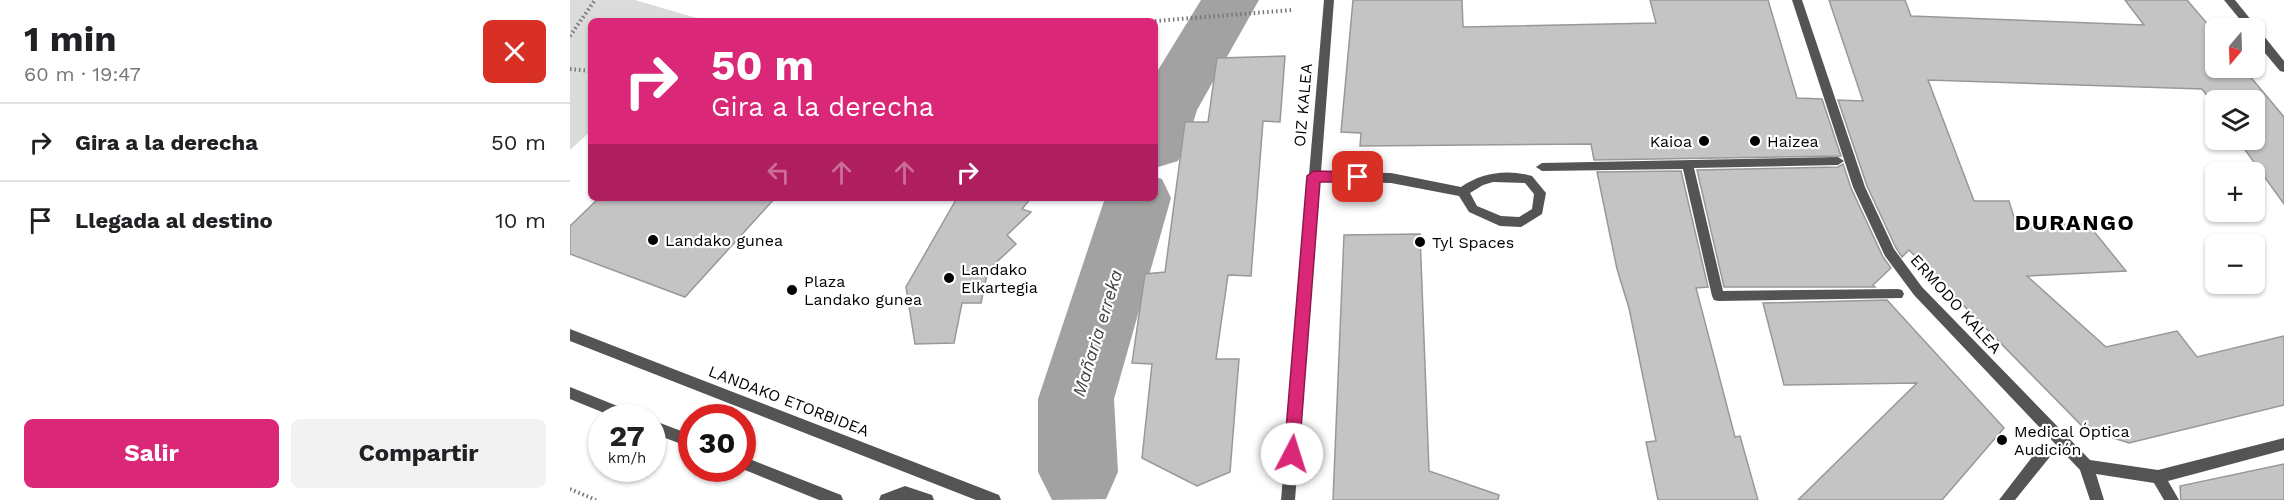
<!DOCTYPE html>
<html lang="es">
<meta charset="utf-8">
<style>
body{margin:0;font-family:"Work Sans",sans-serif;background:#f2f2f2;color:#202124;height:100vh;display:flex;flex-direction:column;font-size:22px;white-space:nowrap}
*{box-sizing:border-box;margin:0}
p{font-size:20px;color:#757577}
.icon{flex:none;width:33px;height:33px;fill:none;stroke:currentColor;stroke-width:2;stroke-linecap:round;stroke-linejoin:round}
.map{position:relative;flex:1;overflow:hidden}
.side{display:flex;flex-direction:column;background:#fff;width:570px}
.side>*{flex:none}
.top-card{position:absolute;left:18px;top:18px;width:570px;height:183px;border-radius:9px;box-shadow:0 2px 4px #0004;background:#db2777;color:#fff;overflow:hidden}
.needle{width:39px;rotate:199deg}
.controls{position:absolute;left:1635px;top:18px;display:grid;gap:12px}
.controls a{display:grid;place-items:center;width:60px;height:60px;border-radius:9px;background:#fff;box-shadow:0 2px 4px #0004;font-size:30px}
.speed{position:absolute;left:18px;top:404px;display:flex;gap:12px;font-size:30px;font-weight:700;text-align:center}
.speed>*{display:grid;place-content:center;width:78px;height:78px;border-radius:50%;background:#fff;box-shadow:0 2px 4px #0004;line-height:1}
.speed small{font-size:15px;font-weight:400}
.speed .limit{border:9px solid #d22;background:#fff;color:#111}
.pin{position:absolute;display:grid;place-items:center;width:51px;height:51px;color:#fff;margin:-26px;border-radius:12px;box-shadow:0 3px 9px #0006}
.me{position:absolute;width:66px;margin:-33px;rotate:5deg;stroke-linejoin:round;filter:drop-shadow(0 0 4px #0008)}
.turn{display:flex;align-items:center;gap:21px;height:126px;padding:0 24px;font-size:27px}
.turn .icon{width:78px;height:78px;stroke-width:2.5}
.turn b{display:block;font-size:42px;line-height:51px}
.lanes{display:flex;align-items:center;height:57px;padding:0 24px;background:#0003;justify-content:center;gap:30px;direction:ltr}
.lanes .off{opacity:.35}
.round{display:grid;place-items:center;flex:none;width:63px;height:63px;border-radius:9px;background:#f2f2f2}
.overview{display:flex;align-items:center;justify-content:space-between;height:102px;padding:0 24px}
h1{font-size:36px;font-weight:700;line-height:45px}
.primary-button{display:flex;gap:12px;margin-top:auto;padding:12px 24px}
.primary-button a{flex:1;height:69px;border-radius:9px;background:#db2777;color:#fff;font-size:24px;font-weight:700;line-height:69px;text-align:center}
.primary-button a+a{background:#f2f2f2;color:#202124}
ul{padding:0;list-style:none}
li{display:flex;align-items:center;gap:18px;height:78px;padding:0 24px;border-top:2px solid #e0e0e0}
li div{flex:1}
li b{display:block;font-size:22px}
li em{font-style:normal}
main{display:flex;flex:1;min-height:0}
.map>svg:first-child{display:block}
</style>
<main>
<section class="side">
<div class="overview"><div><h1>1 min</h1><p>60 m · 19:47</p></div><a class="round" style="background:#d93025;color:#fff"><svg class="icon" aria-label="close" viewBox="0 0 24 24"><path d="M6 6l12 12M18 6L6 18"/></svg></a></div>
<ul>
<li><svg class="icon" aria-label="right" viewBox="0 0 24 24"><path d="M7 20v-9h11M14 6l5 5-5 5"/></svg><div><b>Gira a la derecha</b></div><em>50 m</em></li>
<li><svg class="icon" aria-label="arrive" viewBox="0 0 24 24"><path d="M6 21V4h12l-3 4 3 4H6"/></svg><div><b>Llegada al destino</b></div><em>10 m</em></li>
</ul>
<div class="primary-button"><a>Salir</a><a>Compartir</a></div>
</section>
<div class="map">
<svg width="1714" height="500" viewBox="0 0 1714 500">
<rect width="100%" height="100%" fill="#fff"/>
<path fill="#dbdbdb" d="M0,0H65L137,21H21V131L0,150Z"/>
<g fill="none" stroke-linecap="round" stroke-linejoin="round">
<path fill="#a2a2a2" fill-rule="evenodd" d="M631,0H689L627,110L617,143L608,161L585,168V75Z
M585,177L592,179L601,198L544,399L548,472L536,499L482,500L468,472V399L535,198H585Z"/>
</g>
<path fill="#c4c4c4" stroke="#989898" stroke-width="1.5" d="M783,0H892L893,27L1086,23L1080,0H1198L1227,98L1252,99L1271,156L1024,160L1021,144L790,146L791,133L771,132Z
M1259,0H1335L1341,16L1574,25L1555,0H1617L1646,34V68H1673L1714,117V204L1668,140H1684V100H1646V108L1632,89L1358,80L1404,201H1439L1446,224H1518L1556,271L1457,276L1536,347L1607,331L1627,357L1714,336V405L1559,443L1515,429L1339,250L1332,257L1326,248L1297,186L1268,100L1293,101Z
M715,56L710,122L693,121L681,276L658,275L646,359H669L660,472L627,486L572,458L582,364L562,363L575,274L595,272L615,122H638L647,58Z
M1273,164L1281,188L1313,257L1321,268L1303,285L1305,287H1154L1127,170L1268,167Z
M1111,171L1138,287L1126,288L1165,437L1170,436L1188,500H1088L1076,442L1086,441L1059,308L1047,269L1027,172Z
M29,198H205L115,297L0,254V226Z
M387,198H461L452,209L461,212L437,235L446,244L418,270L411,303H392L384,343L345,344L336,287Z
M850,234L859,471L929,495L928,500H763L774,235Z
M1317,300L1434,428L1372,500H1228L1347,383L1214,385L1193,303Z
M1714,464V500H1611L1610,486Z"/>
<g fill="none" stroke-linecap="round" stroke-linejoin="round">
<path stroke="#767676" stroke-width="4" stroke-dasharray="1.5 3" stroke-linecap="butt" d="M585,21L722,10
M0,36L25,0
M0,69L21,71
M0,489L26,500"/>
<path fill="#545454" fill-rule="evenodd" d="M754,0H764L751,172L821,173L891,187C912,172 938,169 962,176L976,193L972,214L951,227L930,226L899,212L889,196L821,183L750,181L725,500H711ZM923,182L955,183L964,194L962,209L949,217L931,216L907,206L900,193L913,185Z
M1222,0H1232L1295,187L1324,249L1352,287L1520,460L1588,470L1714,438V450L1598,481L1609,500H1594L1584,483L1526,474L1534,500H1520L1510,470L1344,295L1315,256L1283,187Z
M1654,0H1665L1714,61V72L1710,71L1684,40V28H1677Z
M1268,157L1274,161L1268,165L1124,168L1153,291L1328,289L1332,290L1334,294L1332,298L1148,301L1144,300L1142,296L1113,169L972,171L966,167L972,163Z
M0,329L424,493L429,495L431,500H406L0,341Z
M0,387L65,413L67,417H44L0,399Z
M82,420L122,435V448L82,433Z
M1474,446L1479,448L1481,453L1479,458L1445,500H1429L1469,448Z
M172,456L271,495L273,500H249L170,468H172Z
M335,486L362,495L364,500H309L311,495Z"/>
</g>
<path fill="#db2777" stroke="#8e194d" stroke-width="1.5" d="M744,171L788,172L794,177L788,182H750L729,454L727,459L722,461L716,459L714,454L737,176Z"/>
<g fill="#000" stroke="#fff" stroke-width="2">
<circle cx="1134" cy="141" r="6"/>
<circle cx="1185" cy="141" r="6"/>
<circle cx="83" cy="240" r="6"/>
<circle cx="850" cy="242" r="6"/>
<circle cx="379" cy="278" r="6"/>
<circle cx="222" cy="290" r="6"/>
<circle cx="1432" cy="440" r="6"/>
</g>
<g text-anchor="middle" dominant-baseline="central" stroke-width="4.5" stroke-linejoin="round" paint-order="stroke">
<g font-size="16" fill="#000" stroke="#fff">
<text transform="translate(733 105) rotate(-85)">OIZ KALEA</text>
<text transform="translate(1386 304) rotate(48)">ERMODO KALEA</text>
<text transform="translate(219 401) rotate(21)">LANDAKO ETORBIDEA</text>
</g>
<g font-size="16" fill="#000" stroke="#fff" text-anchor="start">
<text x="1122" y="141" text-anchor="end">Kaioa</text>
<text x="1197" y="141">Haizea</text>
<text x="95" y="240">Landako gunea</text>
<text x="862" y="242">Tyl Spaces</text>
<text x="391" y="269">Landako<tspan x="391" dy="18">Elkartegia</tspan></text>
<text x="234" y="281">Plaza<tspan x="234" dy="18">Landako gunea</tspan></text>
<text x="1444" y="431">Medical Óptica<tspan x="1444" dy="18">Audición</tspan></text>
</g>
<g font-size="18" font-style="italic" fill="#434343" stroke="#fff">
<text transform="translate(527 333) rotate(-73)">Mañaria erreka</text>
</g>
<g font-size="22" font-weight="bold" letter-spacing="1.5" fill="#000" stroke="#fff">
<text x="1505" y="222">DURANGO</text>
</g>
</g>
</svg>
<div class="controls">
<a><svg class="needle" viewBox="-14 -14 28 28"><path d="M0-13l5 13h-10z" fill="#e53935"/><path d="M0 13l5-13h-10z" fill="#757577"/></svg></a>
<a><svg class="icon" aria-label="layers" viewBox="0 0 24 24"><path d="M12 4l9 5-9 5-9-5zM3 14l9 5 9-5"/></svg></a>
<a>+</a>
<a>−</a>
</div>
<div class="speed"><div>27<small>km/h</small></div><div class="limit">30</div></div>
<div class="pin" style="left:788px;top:177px;background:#d93025"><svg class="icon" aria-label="arrive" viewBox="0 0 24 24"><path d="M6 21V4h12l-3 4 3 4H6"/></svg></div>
<svg class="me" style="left:722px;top:454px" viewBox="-20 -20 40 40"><circle r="19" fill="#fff"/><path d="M0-13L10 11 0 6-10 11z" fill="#db2777"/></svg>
<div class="top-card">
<div class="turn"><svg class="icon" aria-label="right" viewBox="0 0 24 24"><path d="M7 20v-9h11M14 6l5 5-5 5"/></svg><div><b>50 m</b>Gira a la derecha</div></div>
<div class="lanes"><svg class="icon off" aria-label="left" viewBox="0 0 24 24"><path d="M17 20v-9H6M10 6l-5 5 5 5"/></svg><svg class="icon off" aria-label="ahead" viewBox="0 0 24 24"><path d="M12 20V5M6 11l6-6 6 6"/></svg><svg class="icon off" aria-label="ahead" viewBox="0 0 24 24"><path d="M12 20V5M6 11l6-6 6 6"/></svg><svg class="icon" aria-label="right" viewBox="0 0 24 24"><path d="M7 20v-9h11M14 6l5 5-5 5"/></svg></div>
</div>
</div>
</main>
